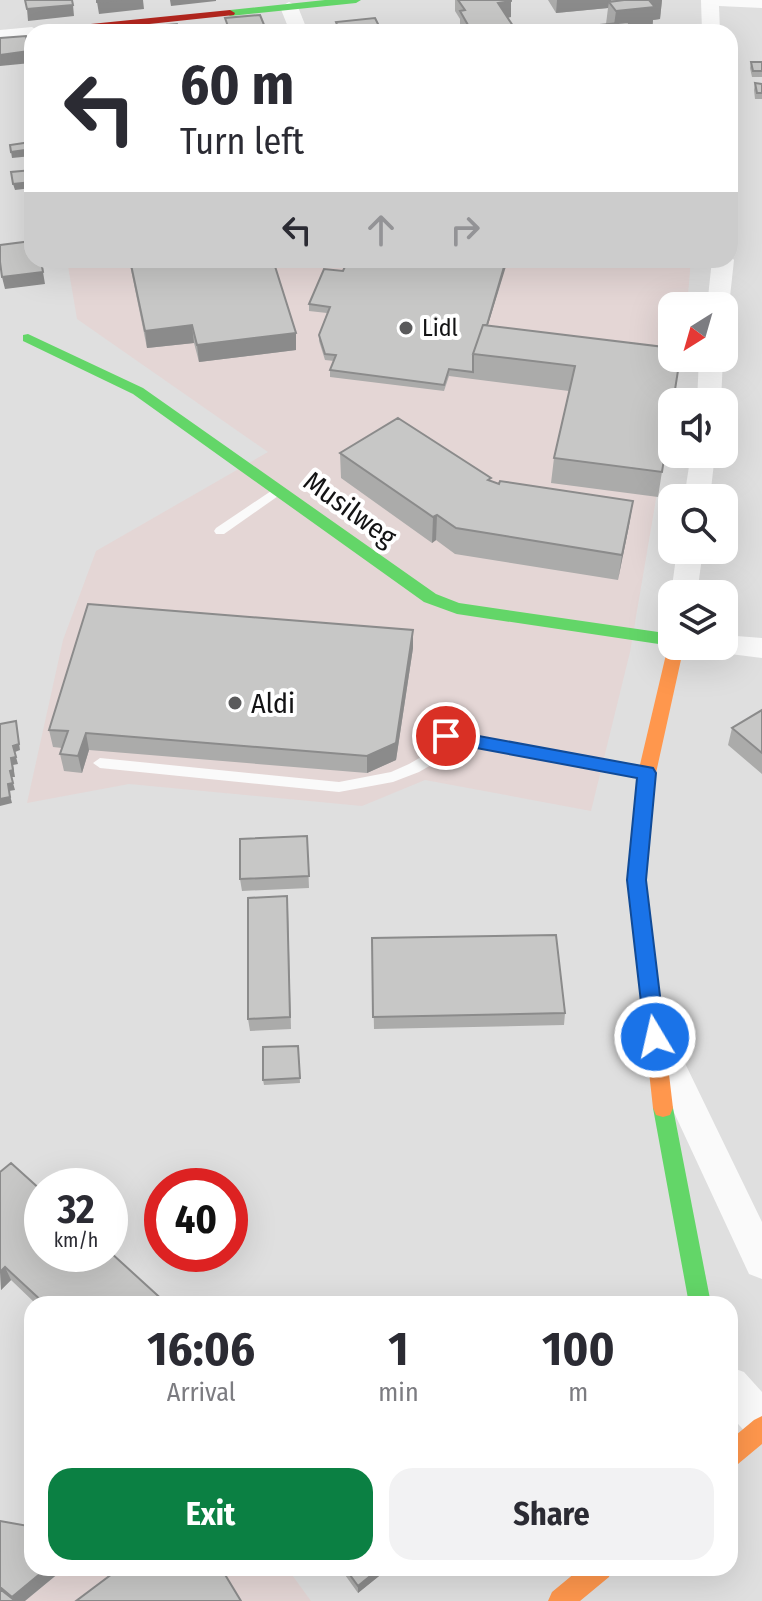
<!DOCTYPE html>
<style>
body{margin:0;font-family:"Fira Sans Condensed",sans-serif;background:#f2f2f3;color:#2b2b33;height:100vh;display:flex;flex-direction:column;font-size:30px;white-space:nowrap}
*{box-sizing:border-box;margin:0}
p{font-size:26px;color:#7c7c81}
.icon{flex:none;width:44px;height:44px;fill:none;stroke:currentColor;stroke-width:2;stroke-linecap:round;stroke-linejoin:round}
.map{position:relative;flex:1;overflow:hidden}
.panel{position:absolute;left:24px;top:1296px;width:714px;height:280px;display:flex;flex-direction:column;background:#fff;border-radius:24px;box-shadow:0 8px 32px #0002}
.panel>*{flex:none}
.banner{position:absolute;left:24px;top:24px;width:714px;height:244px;border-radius:24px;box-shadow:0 8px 32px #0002;background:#fff;color:#2b2b33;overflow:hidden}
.needle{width:52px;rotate:217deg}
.buttons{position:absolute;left:658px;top:292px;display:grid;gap:16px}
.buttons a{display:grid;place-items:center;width:80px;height:80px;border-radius:16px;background:#fff;box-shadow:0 8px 32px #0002;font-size:40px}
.speed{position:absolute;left:24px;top:1168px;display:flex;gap:16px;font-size:40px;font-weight:700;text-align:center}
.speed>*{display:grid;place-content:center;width:104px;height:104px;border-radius:50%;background:#fff;box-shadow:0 8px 32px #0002;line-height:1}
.speed small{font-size:20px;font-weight:400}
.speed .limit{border:12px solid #d22;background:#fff;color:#111}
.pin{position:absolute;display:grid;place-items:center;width:68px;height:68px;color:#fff;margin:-34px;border:4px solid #fff;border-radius:50%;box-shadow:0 2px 8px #0007}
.me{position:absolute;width:88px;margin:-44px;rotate:351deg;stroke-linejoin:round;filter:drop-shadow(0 0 6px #0008)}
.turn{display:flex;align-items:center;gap:28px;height:168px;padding:0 24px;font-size:36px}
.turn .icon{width:104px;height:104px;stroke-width:2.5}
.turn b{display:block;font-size:56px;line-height:68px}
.lanes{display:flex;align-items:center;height:76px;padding:0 24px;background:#0003;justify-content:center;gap:40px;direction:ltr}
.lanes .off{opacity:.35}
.eta{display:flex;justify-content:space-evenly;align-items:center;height:136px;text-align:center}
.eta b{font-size:48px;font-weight:700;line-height:56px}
.action{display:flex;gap:16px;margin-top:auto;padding:16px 24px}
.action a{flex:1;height:92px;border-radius:24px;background:#0b8043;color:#fff;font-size:32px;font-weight:700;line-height:92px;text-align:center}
.action a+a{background:#f2f2f3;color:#2b2b33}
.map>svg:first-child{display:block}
</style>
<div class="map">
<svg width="762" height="1601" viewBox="0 0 762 1601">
<rect width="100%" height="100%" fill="#dfdfdf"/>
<path fill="#e4d6d5" d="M67,260H691L687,306H672V358H680L630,652L591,811L425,780L362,806L129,784L27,803L63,640L96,551L268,452L77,319Z
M65,1568H287L311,1601H25Z"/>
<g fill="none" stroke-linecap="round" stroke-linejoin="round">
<path fill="#fafafa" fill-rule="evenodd" d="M277,487L281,488V494L224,534H216L214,531L216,528Z
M446,731L646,767L653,772L646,777L449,742L438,761L419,772L393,782L339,792L100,768L93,763L100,758L339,782L391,772L409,764L428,753L441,732Z"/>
<path fill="#fafafa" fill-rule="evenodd" d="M701,0H762V8L719,6L720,32H702Z
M289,2L298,7L308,32H290L280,7Z
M32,27L40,32H32V39L0,42V30Z
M730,255L734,260L729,306L724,311V306H707L712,260H730Z
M699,358H723L721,402H697Z
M691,454H715L710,498H684Z
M677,550H703L697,594H671Z
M724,635L762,638V658L714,652L711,646H724Z
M669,1050L681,1055L762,1222V1279L749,1274L652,1065L657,1055Z
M730,1367L744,1372L762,1392V1441L748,1435L730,1415Z"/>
<path fill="#63d668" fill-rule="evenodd" d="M325,0H361L356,3L230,16L225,13L230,10Z
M28,334L143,388L436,594L459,603L672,634V646L457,614L424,602L133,394L23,341V335Z
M663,1099L670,1101L673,1108L711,1304H689L653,1108L656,1101Z"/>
<path fill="#ff974d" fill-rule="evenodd" d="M672,641V646H684L656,773L646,880L673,1108L670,1115L663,1117L656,1115L653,1108L628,880L638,773L668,646Z
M762,1416V1444L738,1464L730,1468V1440L754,1420Z
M581,1568H612L609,1577L580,1601H548L552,1592Z"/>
<path fill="#b3261e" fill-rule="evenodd" d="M230,10L235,13L234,15L74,32H36L41,29Z"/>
</g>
<path fill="#ababaa" d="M455,0H511V17L507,18L517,32H462L460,27V19L455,11Z
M548,0H662L660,19L653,20L652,31L638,32H589V26L606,24L608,8L556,13Z
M751,62H762V77H752L750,68Z
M755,83L762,84V99H755L754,90Z
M129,260H273L296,333V350L199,362L194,343L147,348Z
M309,304L488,325L672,408L658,497L551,483L554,458L569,391L449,376L444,391L330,377V370L334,361L325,360L319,341V335L327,313L309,311Z
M340,453L491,481L499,484L633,501L618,580L455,554L436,540L432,543L341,478Z
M413,648L396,760L367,773L89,750L82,773L64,771L60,754L62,748L53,747L49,730Z
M762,710V774L728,745L732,728Z
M307,836L309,888L242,891L240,879Z
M288,908L291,1029L250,1031L248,1019Z
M372,938L565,1013L564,1025L374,1029Z
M298,1046L300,1083L264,1085L263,1080Z
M0,1172L167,1304H36L11,1280L1,1290Z
M340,1568H389L358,1593Z"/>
<path fill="#8b8b8b" d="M121,0H143L144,9L99,14L97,2Z
M170,0H216V1L171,6Z
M557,0H611V5L609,2L608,8L556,13Z
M647,0H662L660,19L653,20L652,31L613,32L616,11Z
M511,1V17L497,19L498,3Z
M73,5L74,16L28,21L27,9Z
M29,51L31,63L0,66V55Z
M32,149V156L12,158L11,152Z
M32,182V188L15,190L13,184Z
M506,260H508L479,354H478Z
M43,272L45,284L5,289L2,277Z
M192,325L194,343L147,348L145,331Z
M296,333V350L199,362L197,345Z
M633,501L629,526L618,580L622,555Z
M437,515L436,540L432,543L433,517Z
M413,630V648L396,760L367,773V756Z
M16,721L20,750L15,752L13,746Z
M86,733L89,750L82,773L78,756Z
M16,757L18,764L13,765L15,777H12L10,771L11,758Z
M13,783L15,790L9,791L12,803L0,806V799L8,784Z
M5,1267L11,1280L1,1290L0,1272Z
M47,1568H65L25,1601H13L12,1597Z
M380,1568H389L358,1593V1586Z"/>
<path fill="#c7c7c6" stroke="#8b8b8b" stroke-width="2" d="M25,0H72L73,5L27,9Z
M97,0H121L97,2Z
M458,0H511V1L498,3L517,32H472L460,11L465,10Z
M624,0H649L655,7L616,11L609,2Z
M260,15L267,32H230L225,18Z
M375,18L382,32H340L336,22Z
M628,22L635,32H593L589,26Z
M177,24L179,32H142L141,27Z
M26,36L29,51L0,55V38Z
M751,62H762V71H753Z
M755,83L762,84V93H757Z
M31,142L32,149L11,152L10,145Z
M32,170V182L13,184L11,172Z
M32,241V260H41L43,272L2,277L0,262V245Z
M130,260H273L296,333L197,345L192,325L145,331Z
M348,260H506L487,325H483L473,354V372L449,369L444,385L330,370L336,355L325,354L319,335L330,307L309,304L324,269L343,271Z
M483,325L672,348V358H680L662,472L554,458L575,366L473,354Z
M398,418L491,478L488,480L499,484L500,481L633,501L622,555L456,528L437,515L433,517L340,453Z
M88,604L413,630L396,743L367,756L86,733L78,756L60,754L68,731L49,730Z
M762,710V753L732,728Z
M16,721L19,744L13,746L16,757L11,758L13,770L10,771L13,783L8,784L10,797L0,799V724Z
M307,836L309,876L240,879V839Z
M287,896L290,1017L248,1019V898Z
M556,935L565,1013L373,1017L372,938Z
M298,1046L300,1078L263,1080V1047Z
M11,1163L42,1191V1254H110V1252L167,1304H45L5,1267L0,1272V1172Z
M0,1521L28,1526L32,1523V1568H47L12,1597L0,1587Z
M120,1568H221L241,1601H76Z
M345,1568H380L358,1586Z
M0,1589L14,1600L13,1601H0Z"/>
<path fill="#1a73e8" stroke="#114b97" stroke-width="2" d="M446,730L653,768L656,773L646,880L665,1037L662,1044L655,1046L648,1044L645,1037L627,880L637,778L439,741L437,736L439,732Z"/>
<g fill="#5a5a5b" stroke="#fff" stroke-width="3">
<circle cx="406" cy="328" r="8"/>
<circle cx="235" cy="703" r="8"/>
</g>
<g text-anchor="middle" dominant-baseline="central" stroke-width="8" stroke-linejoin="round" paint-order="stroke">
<g font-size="24" fill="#131314" stroke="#fff" text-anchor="start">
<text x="422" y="328">Lidl</text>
</g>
<g font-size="28" fill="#131314" stroke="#fff">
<text transform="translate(350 509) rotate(36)">Musilweg</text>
</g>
<g font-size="28" fill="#131314" stroke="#fff" text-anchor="start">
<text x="251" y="703">Aldi</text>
</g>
</g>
</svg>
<div class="buttons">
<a><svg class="needle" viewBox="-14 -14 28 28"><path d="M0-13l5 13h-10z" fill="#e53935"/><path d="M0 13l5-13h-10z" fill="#7c7c81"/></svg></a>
<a><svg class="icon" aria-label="sound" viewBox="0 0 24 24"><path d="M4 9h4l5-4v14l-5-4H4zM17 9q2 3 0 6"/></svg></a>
<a><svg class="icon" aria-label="search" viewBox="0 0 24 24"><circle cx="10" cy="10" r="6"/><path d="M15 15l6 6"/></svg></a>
<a><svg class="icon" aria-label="layers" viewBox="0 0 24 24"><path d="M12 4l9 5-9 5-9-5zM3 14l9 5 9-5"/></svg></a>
</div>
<div class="speed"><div>32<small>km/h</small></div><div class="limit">40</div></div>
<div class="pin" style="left:446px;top:736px;background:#d93025"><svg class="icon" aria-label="arrive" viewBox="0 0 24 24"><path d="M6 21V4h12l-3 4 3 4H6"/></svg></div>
<svg class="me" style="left:655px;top:1037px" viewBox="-20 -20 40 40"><circle r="17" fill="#1a73e8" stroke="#fff" stroke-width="3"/><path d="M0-11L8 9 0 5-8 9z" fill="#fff"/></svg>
<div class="banner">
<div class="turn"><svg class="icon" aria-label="left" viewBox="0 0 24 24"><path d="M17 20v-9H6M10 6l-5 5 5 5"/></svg><div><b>60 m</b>Turn left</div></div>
<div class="lanes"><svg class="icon" aria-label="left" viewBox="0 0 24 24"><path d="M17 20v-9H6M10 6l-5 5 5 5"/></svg><svg class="icon off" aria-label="ahead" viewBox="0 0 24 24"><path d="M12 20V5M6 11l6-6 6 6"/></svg><svg class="icon off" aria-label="right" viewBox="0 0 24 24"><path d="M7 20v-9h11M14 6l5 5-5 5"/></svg></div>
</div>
<section class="panel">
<div class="eta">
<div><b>16:06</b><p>Arrival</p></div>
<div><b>1</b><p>min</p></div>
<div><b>100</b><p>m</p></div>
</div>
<div class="action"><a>Exit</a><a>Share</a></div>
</section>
</div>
